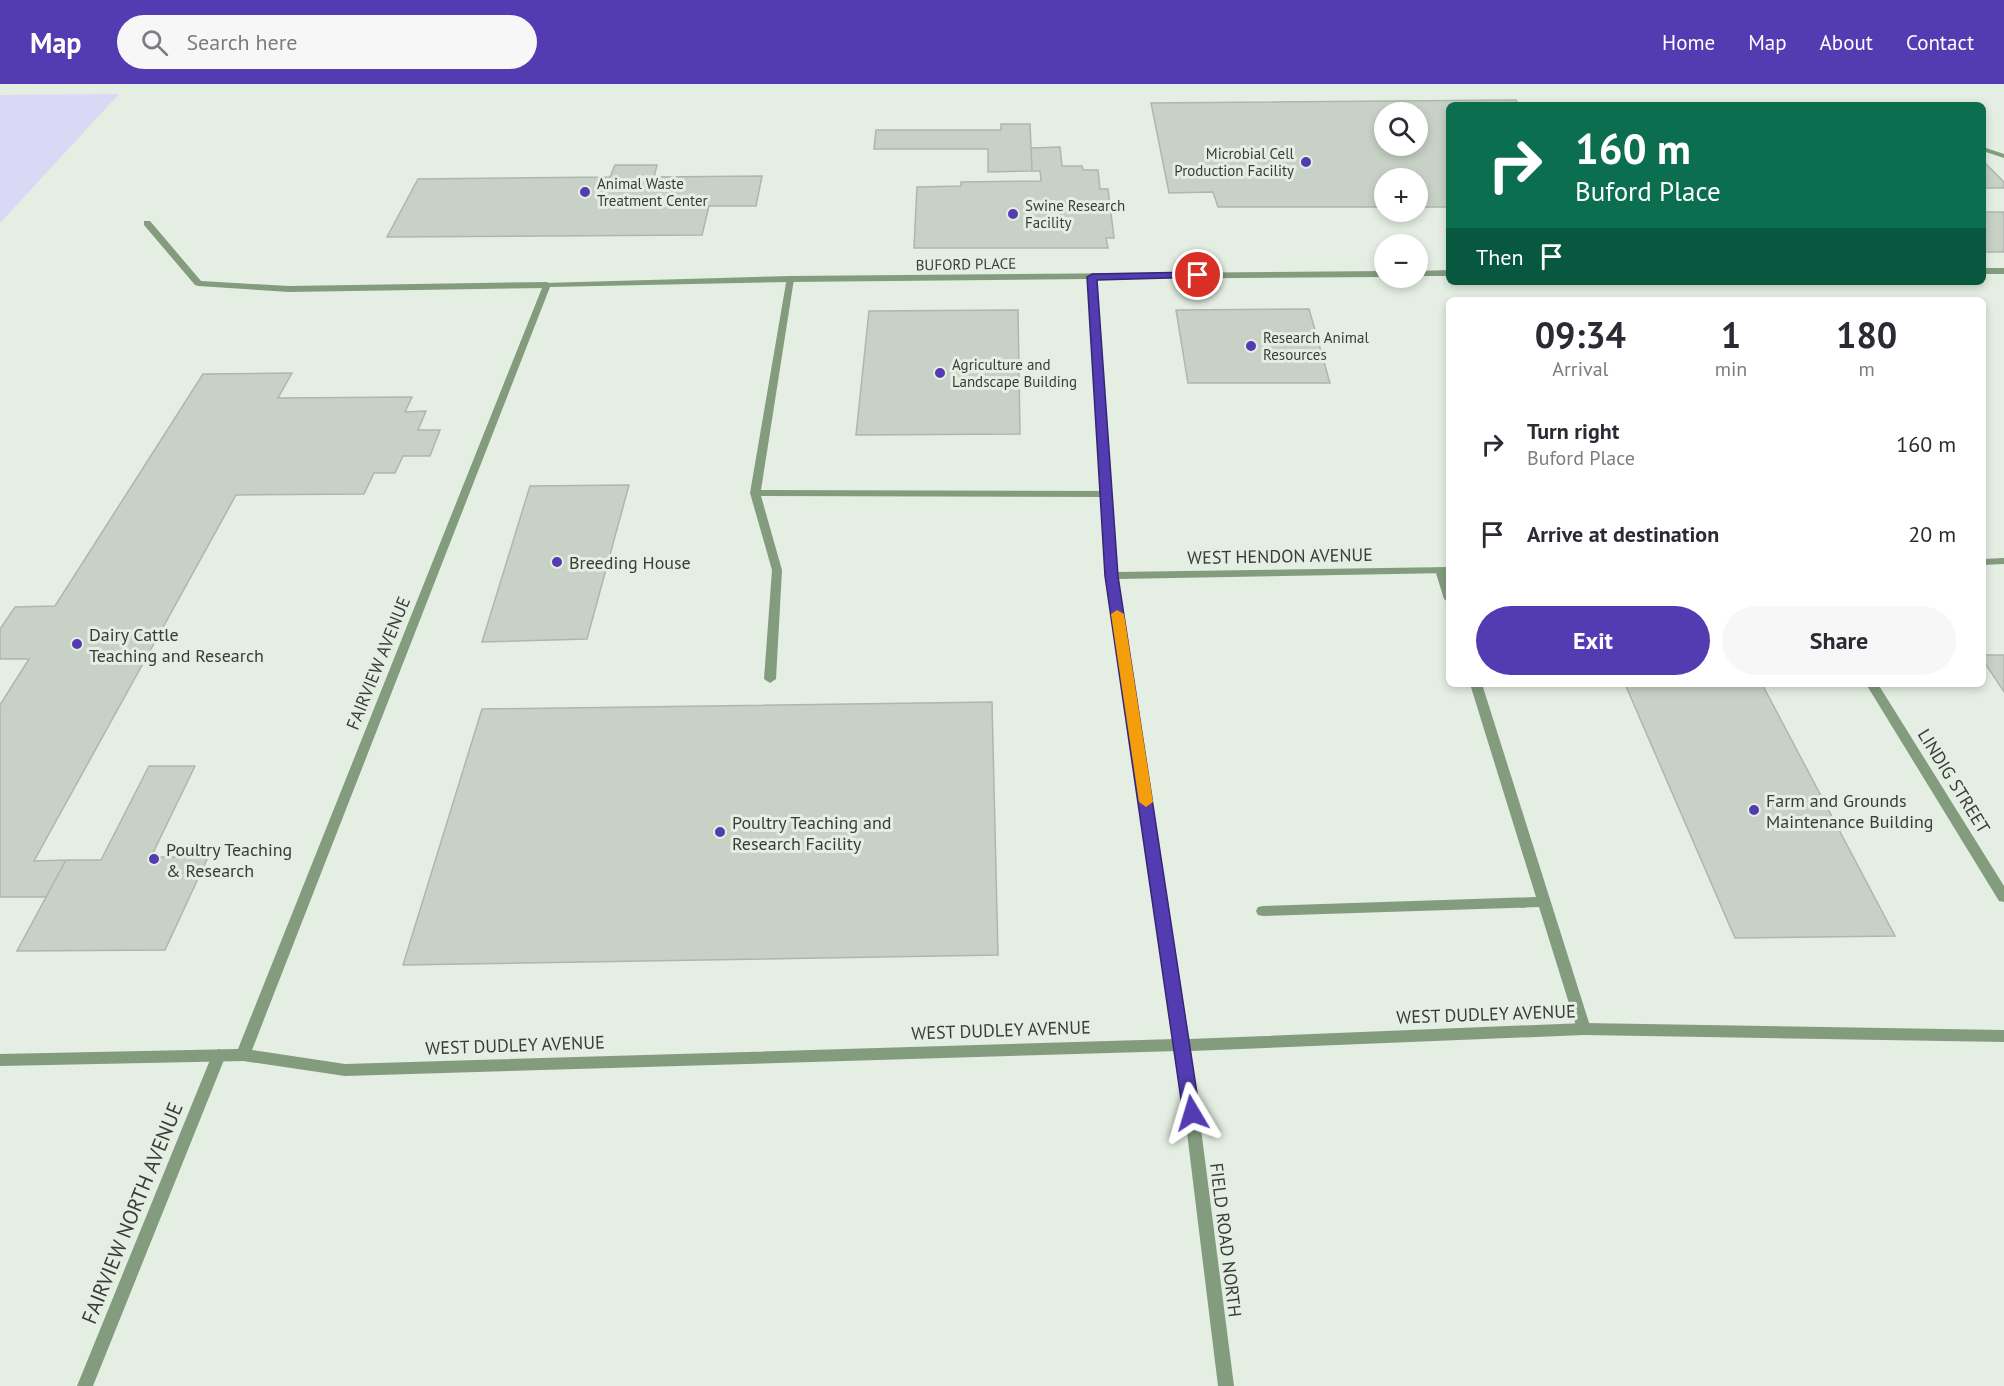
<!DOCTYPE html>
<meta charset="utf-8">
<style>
body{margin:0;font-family:"PT Sans",sans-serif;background:#f7f7f7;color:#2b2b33;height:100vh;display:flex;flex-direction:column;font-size:22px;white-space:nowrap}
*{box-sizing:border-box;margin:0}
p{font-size:20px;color:#7c7c81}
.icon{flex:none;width:33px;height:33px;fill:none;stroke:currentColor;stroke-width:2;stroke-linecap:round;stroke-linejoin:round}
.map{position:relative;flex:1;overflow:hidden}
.side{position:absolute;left:1446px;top:213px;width:540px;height:390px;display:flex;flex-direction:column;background:#fff;border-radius:9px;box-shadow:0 3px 9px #0003}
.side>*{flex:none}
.banner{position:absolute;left:1446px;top:18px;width:540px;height:183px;border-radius:9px;box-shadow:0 3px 9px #0003;background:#0b6e4f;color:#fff;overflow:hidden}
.tools{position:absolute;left:1374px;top:18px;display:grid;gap:12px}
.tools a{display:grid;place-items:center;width:54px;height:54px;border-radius:50%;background:#fff;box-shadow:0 3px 9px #0003;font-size:30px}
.pin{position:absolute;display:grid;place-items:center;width:51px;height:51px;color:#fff;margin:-26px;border:3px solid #fff;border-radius:50%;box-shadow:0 2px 6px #0007}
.me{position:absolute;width:66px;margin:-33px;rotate:353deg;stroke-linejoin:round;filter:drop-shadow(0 0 4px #0008)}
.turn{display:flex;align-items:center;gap:21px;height:126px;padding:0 30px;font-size:27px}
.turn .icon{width:78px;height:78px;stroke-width:2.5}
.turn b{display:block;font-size:42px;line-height:51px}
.then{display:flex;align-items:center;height:57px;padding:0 30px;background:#0003;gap:12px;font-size:22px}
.eta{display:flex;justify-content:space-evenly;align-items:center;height:102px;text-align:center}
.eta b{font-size:36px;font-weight:600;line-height:42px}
.cta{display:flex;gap:12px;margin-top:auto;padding:12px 30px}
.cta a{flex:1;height:69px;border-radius:36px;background:#533bb2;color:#fff;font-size:24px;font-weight:600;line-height:69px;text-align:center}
.cta a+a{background:#f7f7f7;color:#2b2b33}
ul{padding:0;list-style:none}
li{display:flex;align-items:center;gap:18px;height:90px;padding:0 30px}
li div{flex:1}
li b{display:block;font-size:22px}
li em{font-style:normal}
header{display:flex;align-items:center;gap:36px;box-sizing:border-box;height:84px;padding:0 30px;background:#533bb2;color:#fff}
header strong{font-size:28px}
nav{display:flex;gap:33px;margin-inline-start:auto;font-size:21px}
.search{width:420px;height:54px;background:#f7f7f7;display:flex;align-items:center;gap:15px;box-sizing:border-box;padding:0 21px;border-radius:33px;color:#7c7c81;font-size:22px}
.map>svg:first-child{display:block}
</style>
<header>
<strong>Map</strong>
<div class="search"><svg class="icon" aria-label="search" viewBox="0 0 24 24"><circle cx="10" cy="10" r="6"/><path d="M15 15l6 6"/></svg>Search here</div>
<nav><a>Home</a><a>Map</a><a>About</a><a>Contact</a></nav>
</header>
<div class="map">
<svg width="2004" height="1302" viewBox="0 0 2004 1302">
<rect width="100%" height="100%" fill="#e4eee2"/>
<path fill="#d9d9f6" d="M119,10L0,139V11Z"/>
<path fill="#c7d1c5" stroke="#aeb7ac" stroke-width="1.5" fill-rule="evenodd" d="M1516,16L1519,21H1449V123H1418V94H1384V123H1218L1213,108L1169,109L1151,19ZM1384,28H1418V62H1384Z
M1001,40H1030L1032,87L988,88V65H874L876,46H1001Z
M1060,63L1062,82H1082L1083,86H1098L1100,105H1108L1114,154H1106L1108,164H914L917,103L961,102V98L1041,97L1040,87H1032L1031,64Z
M1983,77L2004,98V104H1983Z
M615,81H657L654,93L762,92L756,122H709L702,151L387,153L418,95L610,93Z
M1983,128H2004V168H1983Z
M1309,225L1330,299H1188L1176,226Z
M1018,226L1020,350L856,351L869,227Z
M292,289L278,314L412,313L405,328L426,327L418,346H440L430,372H403L395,389H374L364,410L236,411L34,777L66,776L46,813H0V621L29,575H0V545L15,523L55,522L203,290Z
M629,401L587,555L482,558L530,402Z
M1983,571H2004V608L1983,576Z
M1625,600H1762L1895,852L1735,854Z
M992,618L998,871L403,881L482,625Z
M149,682H195L151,773H208L165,866L17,867L66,776H101Z"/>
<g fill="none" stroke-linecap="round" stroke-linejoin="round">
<path fill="#839c7e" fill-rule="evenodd" d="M1983,63L2004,70V74L1983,67Z
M144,137H150L201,197L289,202L547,198L551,201L547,204L289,208L198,202L195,201L144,141Z
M787,193L794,195L761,406L1106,407L1111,410L1106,413L761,412L782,486L776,595L770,599L764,595L772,486L750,409Z
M1440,483C1452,489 1449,507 1449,519L1444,515L1435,486Z
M1470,600H1482L1591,945L1589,949L1584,951L1579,949L1577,945L1539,823L1263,832L1258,831L1256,827L1258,823L1263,822L1536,813Z
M219,965L224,967L226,971L93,1302H77L212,971L214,967Z"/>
<path fill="#839c7e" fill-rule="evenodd" d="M1983,184H2004V190H1983Z
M1449,186V192H1418V187Z
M1384,187V193L1096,195L1116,488L1449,483V489L1117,495L1189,955L1584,939L2004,946V958L1584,951L1191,967L1234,1302H1218L1177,967L345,992L243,977L0,982V970L238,965L544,199L790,192ZM1088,195L1106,492L1175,955L345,980L252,966L550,203L790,198Z
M2004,474V480L1983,481V475Z
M1866,600H1878L2004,802V818L1999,817Z"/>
</g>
<path fill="#533bb2" stroke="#362674" stroke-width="1.5" d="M1198,188L1202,189V193L1097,196L1118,492L1200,1029L1198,1034L1192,1036L1186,1034L1183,1029L1105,492L1087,193L1092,190Z"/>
<path fill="#f59e0b" d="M1117,526L1124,530L1153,718L1146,723L1139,718L1111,530Z"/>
<g fill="#533bb2" stroke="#e4eee2" stroke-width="2">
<circle cx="1306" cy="78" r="6"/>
<circle cx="585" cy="108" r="6"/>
<circle cx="1013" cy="130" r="6"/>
<circle cx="1251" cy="262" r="6"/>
<circle cx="940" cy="289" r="6"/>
<circle cx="557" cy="478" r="6"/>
<circle cx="77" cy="560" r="6"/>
<circle cx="1754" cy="726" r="6"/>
<circle cx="720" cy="748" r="6"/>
<circle cx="154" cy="775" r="6"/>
</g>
<g text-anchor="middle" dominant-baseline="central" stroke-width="6" stroke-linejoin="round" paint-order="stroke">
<g font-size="15" fill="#393d38" stroke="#e4eee2" text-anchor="start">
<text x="1294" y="69" text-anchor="end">Microbial Cell<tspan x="1294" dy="17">Production Facility</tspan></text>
<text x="597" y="99">Animal Waste<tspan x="597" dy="17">Treatment Center</tspan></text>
<text x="1025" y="121">Swine Research<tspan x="1025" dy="17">Facility</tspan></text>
<text x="1263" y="253">Research Animal<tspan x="1263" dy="17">Resources</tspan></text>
<text x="952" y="280">Agriculture and<tspan x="952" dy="17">Landscape Building</tspan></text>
</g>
<g font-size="15" fill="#393d38" stroke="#e4eee2">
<text transform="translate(966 180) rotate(-1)">BUFORD PLACE</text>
</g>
<g font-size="18" fill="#393d38" stroke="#e4eee2">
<text transform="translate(1280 472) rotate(-1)">WEST HENDON AVENUE</text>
<text transform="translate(378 579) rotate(-68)">FAIRVIEW AVENUE</text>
<text transform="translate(1954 697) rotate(58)">LINDIG STREET</text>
<text transform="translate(1486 930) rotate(-2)">WEST DUDLEY AVENUE</text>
<text transform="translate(1001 946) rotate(-2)">WEST DUDLEY AVENUE</text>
<text transform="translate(515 961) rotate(-2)">WEST DUDLEY AVENUE</text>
<text transform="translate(1226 1156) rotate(83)">FIELD ROAD NORTH</text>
</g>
<g font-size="18" fill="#393d38" stroke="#e4eee2" text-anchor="start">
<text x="569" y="478">Breeding House</text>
<text x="89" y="550">Dairy Cattle<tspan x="89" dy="21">Teaching and Research</tspan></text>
<text x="1766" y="716">Farm and Grounds<tspan x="1766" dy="21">Maintenance Building</tspan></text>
<text x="732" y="738">Poultry Teaching and<tspan x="732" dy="21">Research Facility</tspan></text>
<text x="166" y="765">Poultry Teaching<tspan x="166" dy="21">&amp; Research</tspan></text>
</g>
<g font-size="21" fill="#393d38" stroke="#e4eee2">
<text transform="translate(132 1129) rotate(-68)">FAIRVIEW NORTH AVENUE</text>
</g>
</g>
</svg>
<div class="tools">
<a><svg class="icon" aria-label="search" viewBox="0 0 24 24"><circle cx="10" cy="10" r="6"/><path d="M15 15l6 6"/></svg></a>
<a>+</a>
<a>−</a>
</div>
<div class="pin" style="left:1198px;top:191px;background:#d93025"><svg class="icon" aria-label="arrive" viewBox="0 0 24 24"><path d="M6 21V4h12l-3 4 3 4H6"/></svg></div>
<svg class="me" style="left:1192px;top:1029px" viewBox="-20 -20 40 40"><path d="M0-17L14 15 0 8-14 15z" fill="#533bb2" stroke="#fff" stroke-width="4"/></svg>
<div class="banner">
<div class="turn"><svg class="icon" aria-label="right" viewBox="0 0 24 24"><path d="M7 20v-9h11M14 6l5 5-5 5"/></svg><div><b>160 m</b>Buford Place</div></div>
<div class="then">Then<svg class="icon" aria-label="arrive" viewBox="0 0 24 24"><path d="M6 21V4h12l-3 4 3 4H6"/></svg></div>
</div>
<section class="side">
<div class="eta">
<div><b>09:34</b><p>Arrival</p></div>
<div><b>1</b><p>min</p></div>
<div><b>180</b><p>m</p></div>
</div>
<ul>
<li><svg class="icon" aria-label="right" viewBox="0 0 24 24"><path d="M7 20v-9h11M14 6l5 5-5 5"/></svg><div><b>Turn right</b><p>Buford Place</p></div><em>160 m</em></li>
<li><svg class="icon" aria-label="arrive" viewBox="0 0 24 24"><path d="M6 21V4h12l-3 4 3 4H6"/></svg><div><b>Arrive at destination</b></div><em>20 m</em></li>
</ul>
<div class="cta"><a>Exit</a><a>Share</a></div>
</section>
</div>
